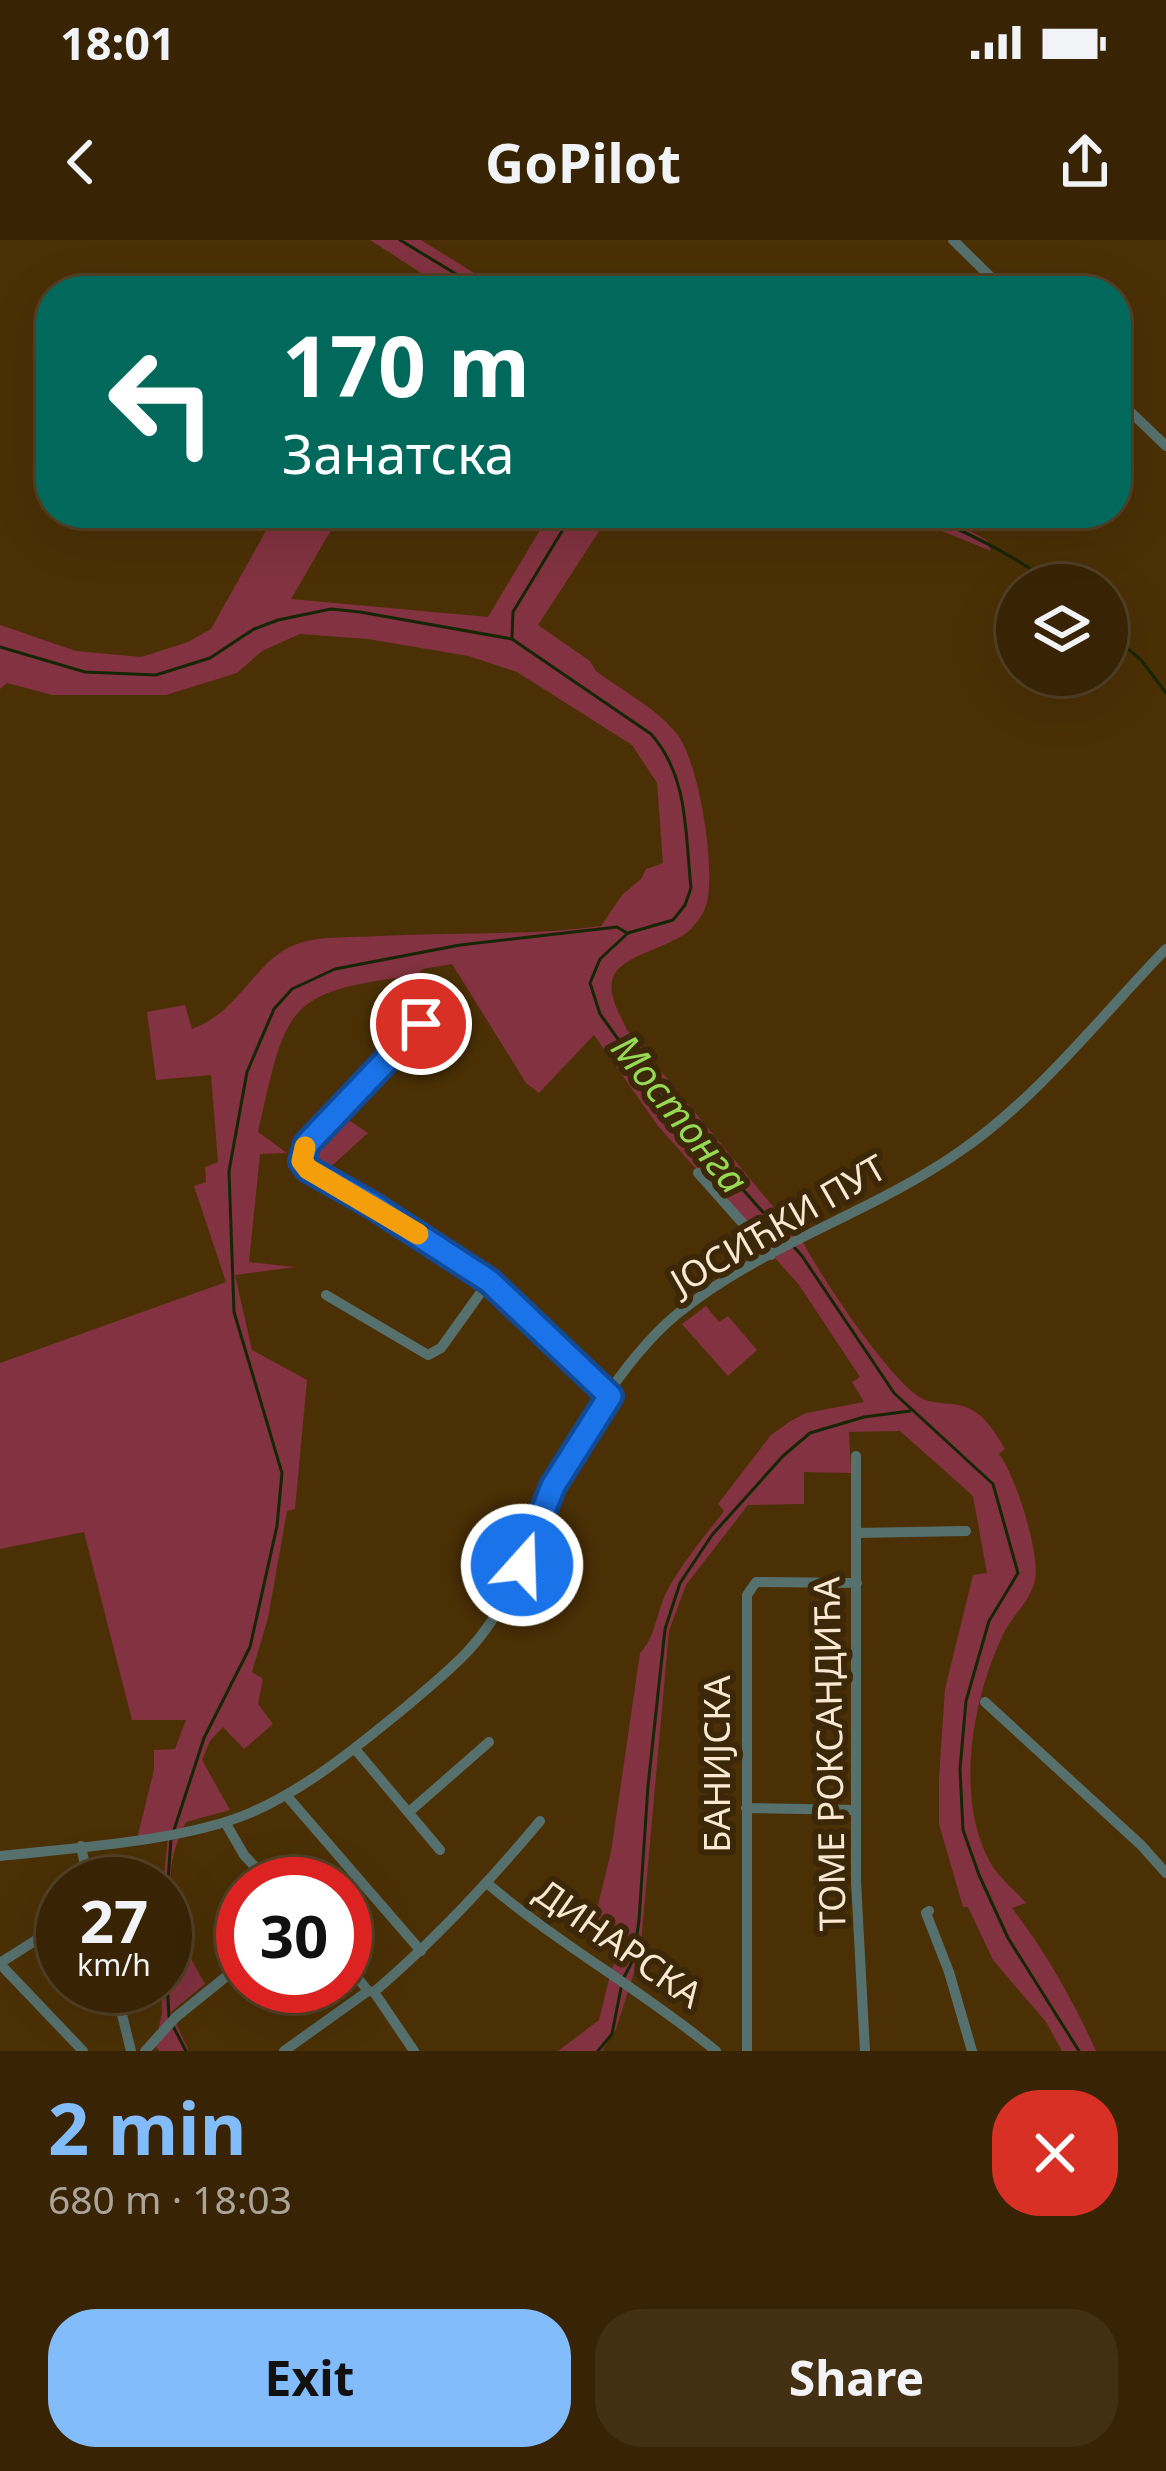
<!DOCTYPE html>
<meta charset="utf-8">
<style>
body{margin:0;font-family:"Noto Sans",sans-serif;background:#433013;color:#f1f3f6;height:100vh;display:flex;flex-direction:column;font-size:45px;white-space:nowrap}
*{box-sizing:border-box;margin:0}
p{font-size:39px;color:#aba49a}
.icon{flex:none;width:66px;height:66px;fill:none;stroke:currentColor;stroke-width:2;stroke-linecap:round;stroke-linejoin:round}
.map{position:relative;height:1811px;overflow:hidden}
.side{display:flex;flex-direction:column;background:#382404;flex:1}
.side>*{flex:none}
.banner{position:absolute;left:36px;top:36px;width:1095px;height:252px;border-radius:48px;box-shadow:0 12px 48px #0002,0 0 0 3px #524126;background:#00695c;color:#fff;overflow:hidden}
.buttons{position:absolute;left:996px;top:324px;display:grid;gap:24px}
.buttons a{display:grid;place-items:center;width:132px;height:132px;border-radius:50%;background:#382404;box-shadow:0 12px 48px #0002,0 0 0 3px #524126;font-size:60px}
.speed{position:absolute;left:36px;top:1617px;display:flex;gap:24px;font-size:60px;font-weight:700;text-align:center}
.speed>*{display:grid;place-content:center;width:156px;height:156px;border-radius:50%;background:#382404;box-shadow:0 12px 48px #0002,0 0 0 3px #524126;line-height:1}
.speed small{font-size:30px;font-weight:400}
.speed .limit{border:18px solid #d22;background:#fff;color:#111}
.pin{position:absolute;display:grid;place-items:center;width:102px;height:102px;color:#fff;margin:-51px;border:6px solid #fff;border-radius:50%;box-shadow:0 3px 12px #0007}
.me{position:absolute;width:132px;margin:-66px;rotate:20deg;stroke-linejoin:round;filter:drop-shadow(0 0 9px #0008)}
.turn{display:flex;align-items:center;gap:42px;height:252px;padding:0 48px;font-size:54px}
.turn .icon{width:156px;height:156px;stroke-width:2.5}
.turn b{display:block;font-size:84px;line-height:102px}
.round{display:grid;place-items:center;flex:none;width:126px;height:126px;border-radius:48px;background:#433013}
.head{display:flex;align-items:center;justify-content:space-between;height:204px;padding:0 48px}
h1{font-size:72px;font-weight:700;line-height:90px;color:#83bcfb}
.button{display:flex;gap:24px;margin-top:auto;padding:24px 48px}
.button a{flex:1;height:138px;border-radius:48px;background:#83bcfb;color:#111;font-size:48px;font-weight:700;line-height:138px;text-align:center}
.button a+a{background:#433013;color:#f1f3f6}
.status{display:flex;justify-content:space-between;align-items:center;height:84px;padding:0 60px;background:#382404;direction:ltr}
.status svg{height:33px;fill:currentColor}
header{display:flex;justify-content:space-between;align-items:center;height:156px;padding:0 48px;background:#382404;font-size:54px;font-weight:700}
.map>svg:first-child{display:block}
</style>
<div class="status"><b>18:01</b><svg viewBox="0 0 49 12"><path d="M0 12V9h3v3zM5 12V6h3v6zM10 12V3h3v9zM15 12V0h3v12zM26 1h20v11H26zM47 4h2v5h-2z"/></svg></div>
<header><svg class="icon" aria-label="back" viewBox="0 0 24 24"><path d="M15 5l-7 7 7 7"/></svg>GoPilot<svg class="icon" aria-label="share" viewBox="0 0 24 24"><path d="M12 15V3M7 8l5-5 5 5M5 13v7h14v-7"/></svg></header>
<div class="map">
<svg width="1166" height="1811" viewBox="0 0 1166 1811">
<rect width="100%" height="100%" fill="#4b3005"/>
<path fill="#823240" d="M370,0H421L503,51H449Z
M276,273H341L291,359L488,377L550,273H611L538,385L590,421L596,431C621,450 658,469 677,494C699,521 717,632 706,666C703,675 697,682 691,689C672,708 622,714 613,737C607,755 620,774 627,790L804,1004C823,1040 883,1129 915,1154C930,1167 950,1160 968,1168C985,1175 996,1194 1005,1209L999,1214C1015,1234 1043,1319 1034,1344C1028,1364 1009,1379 1001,1399C972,1462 955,1558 990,1622C998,1637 1015,1650 1026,1663L1012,1668C1046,1712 1073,1760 1096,1811H1062L1046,1782L993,1720L968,1667H963L939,1584V1537L945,1449L973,1335L987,1333L973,1256L900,1191L849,1192L851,1233L804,1232V1264L748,1265L686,1345L669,1391L640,1714L616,1789L602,1811H558L599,1780L611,1731L624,1699L595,1677L611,1612L640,1413C656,1397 656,1372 667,1351C682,1323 704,1297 724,1271L718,1264L771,1195L789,1182L806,1173L864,1162L852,1142L860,1137L799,1045L658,886L594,795L539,853L526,843L452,724L423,729L417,735C284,752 287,765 258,892L287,913L260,914L249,1022L295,1027L235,1035L252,1110L307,1140L295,1269L287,1271L268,1378L252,1432L263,1439L258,1464L273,1484L244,1509L223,1487L210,1501L202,1520L230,1570L186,1582C155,1643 174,1690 205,1744L171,1772L189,1811H159L155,1805L162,1773L161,1746H165L163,1644L168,1596L137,1599L154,1530V1510L175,1509L186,1480H132L84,1292L0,1309V1123L226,1042L194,946L206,942L205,927L218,922L211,835L156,840L147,772L185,765L192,789C240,772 256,718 297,704C322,695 354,698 380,696C454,692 528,696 601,686L622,655L641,639L646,629L663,623L657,543L632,505L517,432L468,416L368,399L300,394L262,411L237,433L166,455H52L7,443L0,449V385L76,411L141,417L188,402L211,389Z
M897,273H936L987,300L991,311Z
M347,879L368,893L326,931L309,919Z
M706,1066L719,1082L728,1076L757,1110L728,1136L682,1084Z"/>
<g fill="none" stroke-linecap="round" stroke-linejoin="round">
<path stroke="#162605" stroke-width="3" d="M400,0L484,51
M920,273C968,292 1012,314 1054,345
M1107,390L1142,421L1166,453
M512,397L513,372L573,273
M0,407L85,432L156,435L210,418L254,389L278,380L331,369L360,372L512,399L651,494C689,537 685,593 691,648L685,665L673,680L628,693L600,719L590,743L600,774L656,852L802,1016L894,1153L993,1244L1018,1333L989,1381L966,1461L960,1529L963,1590L979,1635L1008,1698L1079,1811
M174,1590L204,1498L250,1407L277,1286L282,1233L234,1072L229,931L247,832L274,769L292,749L335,729L460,705L617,687L627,693
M165,1681L171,1599
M165,1708L169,1777
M623,1739L634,1718L639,1680L648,1546L665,1389L680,1343L712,1295L783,1216L810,1193L864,1177L910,1171
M173,1786L186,1811
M598,1811L612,1794L621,1748"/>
<path stroke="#56706e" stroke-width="10" d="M953,0L1005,51
M1116,158L1166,206
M421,785L307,904L302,921L308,929L372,965L489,1041L610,1156
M698,933L771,1015
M326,1055L428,1115L441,1108L489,1041
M856,1216V1641L865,1811
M856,1293L966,1291
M985,1462L1141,1605L1166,1633
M355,1509L440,1610
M286,1555L421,1711
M746,1568L856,1570
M409,1572L489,1502
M225,1582L244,1615L271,1644
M81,1606L89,1644
M0,1616C73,1608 184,1601 250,1573C308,1548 358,1506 407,1466C450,1429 483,1405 508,1352C521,1328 527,1302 538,1277C567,1212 622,1120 676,1075C761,1005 870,974 959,912C1038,858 1100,777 1166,709
M488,1644C560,1705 643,1751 716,1811
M929,1671L926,1673L949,1732L972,1811
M345,1722L368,1751
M0,1723L63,1683
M0,1724L83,1811
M115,1746L131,1811
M374,1752L414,1811
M145,1811L176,1777L243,1723
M284,1811L368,1751L374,1752C435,1700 489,1642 540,1581
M747,1811V1355L756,1342L857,1343"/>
</g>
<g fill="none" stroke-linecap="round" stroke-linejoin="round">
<g stroke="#114b97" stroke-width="30">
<path id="route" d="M421,784L307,904L302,921L308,929L372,965L489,1041L610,1156L553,1246L522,1325"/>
</g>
<use href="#route" stroke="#1a73e8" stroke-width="21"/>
<path stroke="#f59e0b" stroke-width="21" d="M305,907L302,921L308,929L418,994"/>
</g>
<g text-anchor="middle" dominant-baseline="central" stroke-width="12" stroke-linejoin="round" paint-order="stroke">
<g font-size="36" fill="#fae8d3" stroke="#3d2709">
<text transform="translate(778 984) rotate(-30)">ЈОСИЋКИ ПУТ</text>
<text transform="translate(829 1514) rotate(-91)">ТОМЕ РОКСАНДИЋА</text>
<text transform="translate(716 1524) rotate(-90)">БАНИЈСКА</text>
<text transform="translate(619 1703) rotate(35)">ДИНАРСКА</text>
</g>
<g font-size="39" font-style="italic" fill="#96d954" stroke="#3d2709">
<text transform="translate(681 873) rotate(51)">Мостонга</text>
</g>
</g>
</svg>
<div class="buttons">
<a><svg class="icon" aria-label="layers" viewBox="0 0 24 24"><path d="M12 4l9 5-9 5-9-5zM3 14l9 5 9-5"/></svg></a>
</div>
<div class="speed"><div>27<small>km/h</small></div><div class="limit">30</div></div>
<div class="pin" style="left:421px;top:784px;background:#d93025"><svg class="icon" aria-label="arrive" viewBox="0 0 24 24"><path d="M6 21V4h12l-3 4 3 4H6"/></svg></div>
<svg class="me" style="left:522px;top:1325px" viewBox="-20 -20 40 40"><circle r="17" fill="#1a73e8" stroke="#fff" stroke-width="3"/><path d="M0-11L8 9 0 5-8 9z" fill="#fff"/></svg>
<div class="banner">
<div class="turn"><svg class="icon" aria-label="left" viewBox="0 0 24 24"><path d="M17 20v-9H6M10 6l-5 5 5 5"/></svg><div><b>170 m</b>Занатска</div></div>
</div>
</div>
<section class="side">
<div class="head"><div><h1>2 min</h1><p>680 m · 18:03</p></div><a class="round" style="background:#d93025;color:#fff"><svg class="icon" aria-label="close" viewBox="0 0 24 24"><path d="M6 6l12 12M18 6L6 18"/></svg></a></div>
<div class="button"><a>Exit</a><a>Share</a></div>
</section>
